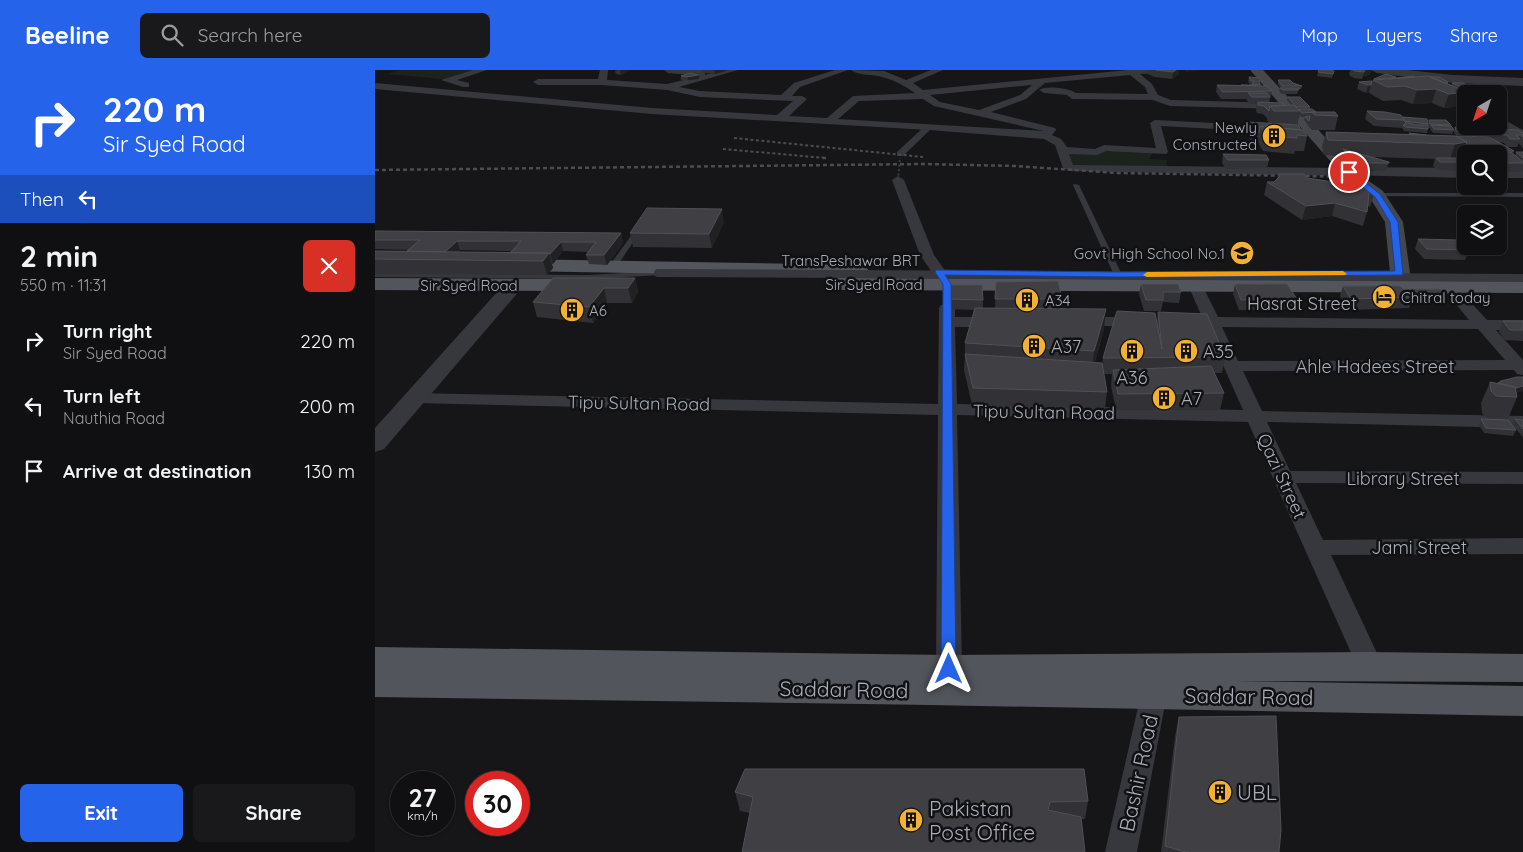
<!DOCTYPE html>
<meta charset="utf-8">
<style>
body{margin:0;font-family:Quicksand,sans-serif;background:#19191b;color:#f1f3f6;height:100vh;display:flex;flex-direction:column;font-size:19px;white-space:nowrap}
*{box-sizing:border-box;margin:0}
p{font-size:16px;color:#9c9d9f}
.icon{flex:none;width:28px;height:28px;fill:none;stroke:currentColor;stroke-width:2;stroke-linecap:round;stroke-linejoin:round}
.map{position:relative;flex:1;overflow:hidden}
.sheet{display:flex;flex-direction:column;background:#101012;width:375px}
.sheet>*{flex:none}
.hud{background:#2563eb;color:#fff;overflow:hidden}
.needle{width:32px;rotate:219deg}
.buttons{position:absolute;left:1082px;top:15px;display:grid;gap:10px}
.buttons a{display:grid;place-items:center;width:50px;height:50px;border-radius:8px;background:#101012;box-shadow:0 1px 4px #0004,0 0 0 1px #303032;font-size:25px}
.speed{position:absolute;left:15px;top:701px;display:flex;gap:10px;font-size:25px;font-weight:700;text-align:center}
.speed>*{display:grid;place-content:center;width:65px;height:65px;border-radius:50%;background:#101012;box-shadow:0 1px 4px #0004,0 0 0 1px #303032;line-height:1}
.speed small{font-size:12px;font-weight:400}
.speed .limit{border:8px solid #d22;background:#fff;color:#111}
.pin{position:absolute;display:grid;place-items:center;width:42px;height:42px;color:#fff;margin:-21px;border:2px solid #fff;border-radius:50%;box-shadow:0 1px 5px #0007}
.me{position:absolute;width:55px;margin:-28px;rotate:0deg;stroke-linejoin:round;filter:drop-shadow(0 0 4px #0008)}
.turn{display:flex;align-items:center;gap:18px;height:105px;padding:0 20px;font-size:22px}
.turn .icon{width:65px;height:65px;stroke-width:2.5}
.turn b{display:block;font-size:35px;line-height:42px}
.then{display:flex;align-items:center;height:48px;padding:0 20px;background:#0003;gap:10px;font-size:19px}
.round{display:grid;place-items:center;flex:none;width:52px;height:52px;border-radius:8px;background:#19191b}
.summary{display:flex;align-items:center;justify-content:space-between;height:85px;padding:0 20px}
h1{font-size:30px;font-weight:700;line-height:38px}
.primary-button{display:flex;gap:10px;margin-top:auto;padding:10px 20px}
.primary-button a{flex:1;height:58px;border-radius:8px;background:#2563eb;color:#fff;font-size:20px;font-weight:700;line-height:58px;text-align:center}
.primary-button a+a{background:#19191b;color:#f1f3f6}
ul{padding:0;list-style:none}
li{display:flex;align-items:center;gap:15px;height:65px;padding:0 20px}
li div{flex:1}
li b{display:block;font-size:19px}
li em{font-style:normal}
header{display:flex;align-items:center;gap:30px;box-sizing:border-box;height:70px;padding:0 25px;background:#2563eb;color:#fff}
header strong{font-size:24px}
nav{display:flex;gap:28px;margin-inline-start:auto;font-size:18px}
.search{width:350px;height:45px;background:#19191b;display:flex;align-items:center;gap:12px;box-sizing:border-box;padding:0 18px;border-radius:8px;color:#9c9d9f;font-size:19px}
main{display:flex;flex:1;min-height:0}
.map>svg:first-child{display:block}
</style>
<header>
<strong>Beeline</strong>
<div class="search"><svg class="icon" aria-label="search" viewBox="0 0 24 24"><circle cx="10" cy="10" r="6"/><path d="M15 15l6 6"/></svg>Search here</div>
<nav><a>Map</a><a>Layers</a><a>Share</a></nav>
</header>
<main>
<section class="sheet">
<div class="hud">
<div class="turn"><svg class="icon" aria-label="right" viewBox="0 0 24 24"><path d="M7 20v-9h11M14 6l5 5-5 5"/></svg><div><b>220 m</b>Sir Syed Road</div></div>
<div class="then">Then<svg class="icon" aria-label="left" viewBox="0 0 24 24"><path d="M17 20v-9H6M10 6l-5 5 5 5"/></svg></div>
</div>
<div class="summary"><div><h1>2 min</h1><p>550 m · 11:31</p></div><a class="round" style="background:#d93025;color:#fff"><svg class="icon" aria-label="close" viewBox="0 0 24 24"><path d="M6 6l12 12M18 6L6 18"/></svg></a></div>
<ul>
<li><svg class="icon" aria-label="right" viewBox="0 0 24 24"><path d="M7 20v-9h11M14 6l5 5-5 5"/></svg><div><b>Turn right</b><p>Sir Syed Road</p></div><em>220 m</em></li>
<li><svg class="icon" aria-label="left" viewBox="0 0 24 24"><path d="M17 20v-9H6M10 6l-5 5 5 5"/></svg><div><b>Turn left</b><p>Nauthia Road</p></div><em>200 m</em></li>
<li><svg class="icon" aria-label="arrive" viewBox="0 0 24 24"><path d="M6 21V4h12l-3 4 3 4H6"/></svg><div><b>Arrive at destination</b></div><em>130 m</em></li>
</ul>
<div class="primary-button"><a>Exit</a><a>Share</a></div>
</section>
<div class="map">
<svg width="1148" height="782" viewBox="0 0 1148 782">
<rect width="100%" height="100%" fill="#161618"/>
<path fill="#1c231d" d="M25,0H102L78,10L12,4Z
M733,78L778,81L774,89L792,90L791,100L698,98L688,80L723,83Z"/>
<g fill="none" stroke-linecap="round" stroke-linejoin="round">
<path fill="#37383d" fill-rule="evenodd" d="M699,114L704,115L747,205L746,207H743L739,205L698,115Z
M1002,123H1148V127L1000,126L999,125Z
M261,159L266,160L241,198H235L234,196Z
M283,201H286V205L214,209L0,207V203L214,205Z"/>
<path fill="#37383d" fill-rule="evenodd" d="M551,55L558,57L528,86H522V82Z"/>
<path fill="#37383d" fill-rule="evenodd" d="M98,0H112L82,10L94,13V17H88L66,10Z
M225,0H233L232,10L292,14L326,6L293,3L289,0H327L330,1V5L348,0H363L304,17L325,21L406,25L419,13L460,0H473L425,17L417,26H427L432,29L414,46L452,48L478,26L540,23C530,16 519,10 507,7C497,4 484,6 476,0L509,1L531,10L556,0H568L538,13L548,20L753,0H785L781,3L765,4L777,14L783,25L796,30L908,33L913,36L908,39L795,36L778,30L697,29L692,25L669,23L664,20C671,15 694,18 701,23L773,24L770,17L755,5L670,13L651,29L616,42L680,58L681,60L677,65L686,69L692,77L720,79L729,75L781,78L775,53L780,50L898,56L903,59L898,62L786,56L793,82L791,84L731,81L722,85L694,84L698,95L974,98L980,102L974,106L694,101L688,98L680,75L669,69L554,60L277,44L0,19V13L277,38L402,45L418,31L325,27L292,20L227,15H163L158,12L163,9H223ZM657,15L645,25L604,40L565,32L555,25ZM548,29L559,36L669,61L463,49L484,31Z
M1124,47L1148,60V67L1124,54Z
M523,106L529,110L559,185L571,202L569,205H559L545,185L517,110Z
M820,211L825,212L827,215L843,247L1094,250L1066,216L1068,213H1078L1112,250H1148V260H1121L1148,290V305L1142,304L1139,300L868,301L887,341L1148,346V358L892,352L915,401L1148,402V414L921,413L948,470L1148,468V484L956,485L1008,596L1004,603L995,606L986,603L982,596L873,352L582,345L587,599L583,606L574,609L565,606L561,599L563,345L39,333L33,332L30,328L33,324L39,323L563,334L564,238L566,235H578L580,238V247H623L629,249L631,252L629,255L623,257H580L582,334L868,340L831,257L803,255L801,252L803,249L827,247L813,215L815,212ZM847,257L1103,259L1130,290L863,291Z
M702,247H765L771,249L773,252L771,255L765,257L696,255L694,252L696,249Z
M779,613L788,616L792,624L762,782H730L766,624L770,616Z"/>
<path fill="#37383d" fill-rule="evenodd" d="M996,0H1032L1078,5L1148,8V16L1078,13L1002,3Z
M974,97L1091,98V108L969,105L966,102L969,99Z
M1124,98H1148V108H1124Z
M139,209L146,211L149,215L146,219L9,379L0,382V358L132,211Z"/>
<path fill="#45474d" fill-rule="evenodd" d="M875,0H888L984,104L1008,121L1028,152L1035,203L1044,216L1041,220L1034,222L1027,220L1015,203L1010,152L995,128L972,110Z"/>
<path fill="#53555c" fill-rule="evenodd" d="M140,189L484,195L491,197L494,201L491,205L484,207L140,201L133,199L130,195L133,191Z
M0,208L209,209L216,211L219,215L216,219L209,221L0,220Z
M460,208L1148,211V223L460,220L453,218L450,214L453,210Z
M0,577L574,585L995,582L1148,584V612L859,611L1148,616V646L555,635L0,627Z"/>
<path stroke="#4a4c52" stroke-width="2" stroke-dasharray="3 2.5" stroke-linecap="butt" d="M359,68L548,87
M348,79L451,88"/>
<path stroke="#4a4c52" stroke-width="2.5" stroke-dasharray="4 3" stroke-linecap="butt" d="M448,88H451
M0,100L549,94L641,96L742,103L990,107"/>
<path stroke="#3d3f44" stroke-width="1" stroke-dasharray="1 2" stroke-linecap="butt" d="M525,89V84"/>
<path stroke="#3d3f44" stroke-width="2" stroke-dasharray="2 2.5" stroke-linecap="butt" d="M523,110L525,88"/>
<path stroke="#37383d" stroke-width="8" d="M283,203L1148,208"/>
</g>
<path fill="#323236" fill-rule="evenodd" d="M242,0H254L246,5L241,4L240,1Z
M328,0H353L340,4L328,3Z
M773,0H804V4L797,9L780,7L772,4Z
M944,0L959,1L957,8L942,6Z
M975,0H990L995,5L988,6L987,9L979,8L974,5Z
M323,5L324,9L313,10H306V6Z
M874,7L887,14L885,15V16L897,21L894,33L909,35H916L912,30L913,27L935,37V39L941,42L963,46L960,60H937L933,56V55L929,50L930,47H926L925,45L922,55L932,66L929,81H920L919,84L888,81L882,71L875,70L871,59L872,52L894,53L892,50V48L888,44L882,43L881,40L882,34H876L871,30L872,29H846L841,22L842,15H875L873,11Z
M1040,7L1073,12V14L1076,16L1077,13L1101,19L1100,23L1091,24L1088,36L1069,38L1057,33L1038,34L1026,30L1008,31L994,23V22L991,23L982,19L984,12L997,11L998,10Z
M903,10L927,16L926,19H924L922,24H907L904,21L905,18L903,14Z
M992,41L1028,48L1053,54V59L1052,63L1029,61L1027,58L1028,54L1027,58L999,56L990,49Z
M1054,50L1076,55V56L1079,60L1077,64L1058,63L1055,59L1056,58H1054L1053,54Z
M1080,57L1148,63V79L1144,73L1142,77H1132L1129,73L1124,72L1139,81L1138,84L1140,86L1141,82H1148V99L1146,102L1124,101V84H1091V101L1062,100L1058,96L1060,89L996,87L1014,92L1011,101H979L966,87V86L949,85L947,77L951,62L1034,64V63L1051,65L1081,66L1105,67V66L1080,65L1079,61Z
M848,84L894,90L892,98L851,99L847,93Z
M957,90L966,95L965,99H961L956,94Z
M903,104L932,108L999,124L995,137L993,136L992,142L988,156L957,146L927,150L889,125L892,112H899L902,109Z
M349,152L337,178L258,177L255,163Z
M0,161L246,163L248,173L232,195L214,194L211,185L214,182L188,181L178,194H177L178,198L172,205L0,204V181H32L34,180L0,179ZM85,180L137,181L135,183L83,182Z
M1043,169L1094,180L1090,190L1049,189L1040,179Z
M260,208L263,222L257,233H232L218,253L162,247L158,232Z
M621,212L687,229L686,238L729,259L720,292L727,295L728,288L782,253L783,242L850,287L847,303H839L849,323L845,340H741L736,316L737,304H729L732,322L730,339L597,335L589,300L590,284V273L599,240L572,239L570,226V215L608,230V238H620Z
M766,214L806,222L804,233L788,232L786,241H769L764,224Z
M860,214L922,229L919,239L864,240L858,224Z
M968,216L1033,223L1034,219L1071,227L1069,232L1040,233L1037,230L1034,238L973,240L965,226Z
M1128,251H1148V271L1130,270L1124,262Z
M1148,307V321L1142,322V327L1133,349L1112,348L1107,343L1106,333L1115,312L1123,313Z
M1106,349L1141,360L1138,366L1109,363L1104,355Z
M1140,349L1148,350V367L1137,355Z
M804,647L904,782H786L800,666Z
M360,722L713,731L710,749H707L375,743L365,741Z"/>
<path fill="#212124" d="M247,0H254L246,5L245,1Z
M341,0H353L340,4L339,1Z
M801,0H804V4L797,9L798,2Z
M810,0H829L810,2Z
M990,0H997L995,5L988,6Z
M323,5L324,9L313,10L312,7Z
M993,15H996L994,22L991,23Z
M1061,19L1057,33L1038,34L1042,20Z
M1092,22L1091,24L1088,36L1069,38L1074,24Z
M1092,72L1087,87L1085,82L1083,88L1075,90L1080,74Z
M960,133L957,146L927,150L931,136Z
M347,139L349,152L337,178L334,164Z
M246,163L248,173L232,195L229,185Z
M82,171L85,180L75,190L68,183Z
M186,172L188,181L178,194L175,184Z
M174,183L178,198L172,205L168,191Z
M260,208L263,222L257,233L253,218Z
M229,218L232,233L218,253L214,237Z
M731,239L729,259L717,302L719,281Z
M1148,316V321L1139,323L1133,328L1136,322L1142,317Z"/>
<path fill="#3f3f44" stroke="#4f5156" d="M781,0H801L798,2Z
M944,0H954L959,1L958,4L943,2Z
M978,0H990L989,2L980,1Z
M315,3L323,5L312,7L306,6Z
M1011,4L1021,7L1017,8L999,9Z
M1038,6L1040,7L1014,9Z
M1054,6L1092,22L1074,24L1061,19L1042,20L1030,16L1012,17L998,10Z
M874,7L885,8L888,11H884L885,15L877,14L879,11H876Z
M1055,7H1064L1073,12L1069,13Z
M903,10H915L918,13L927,16H907Z
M997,11L996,15H993L984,12Z
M1077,13H1088L1101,19L1092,20Z
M842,15L891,16L897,21L848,22Z
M866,15H879L881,16Z
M905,18H925L923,20H908Z
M873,23H892L895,27H877Z
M913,27H925L935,37H921Z
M883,32L907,33L909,35L895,36L894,41L889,36L883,35Z
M919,35L925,41H899L895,36Z
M924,39H937L941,42L927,43Z
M992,41L1010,42L1026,45L1029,50L1001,49Z
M936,42H960L963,46L940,45Z
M935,46L934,51L930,47Z
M1028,47L1052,49L1053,54L1029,51Z
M1054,50H1071L1076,55L1055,54Z
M1030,51L1040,55H1053V59L1030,57L1028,55L1031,54Z
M872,52L923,55L926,60L885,56L884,63L876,62Z
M1056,55L1076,56L1079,60L1059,59Z
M885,56L928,60L932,66L922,65V68L891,66Z
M1080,57H1106L1108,59L1107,62L1081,61Z
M1108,59L1143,60L1148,63V67L1146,65H1141L1145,69H1135L1132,65L1114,64Z
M951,62L1080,66L1092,72L1080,74L953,70Z
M1034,63L1051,65L1035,64Z
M1081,66L1114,67L1139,81L1114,80L1110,76L1091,75L1092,72Z
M968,79L1014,92V93H982Z
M1085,82H1111L1113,84H1091V92H1065L1061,88H1087Z
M1115,82H1136L1148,92V93H1124V84H1117Z
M1141,82H1148V88Z
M848,84L891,85L894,90H853Z
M957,90H962L966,95H962Z
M903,104H929L932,108L998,118L999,124L994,123L992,142L960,133L931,136L892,112H899L905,106Z
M272,138L347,139L334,164L255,163Z
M0,161L246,163L229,185H211L221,172H186L175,184H174V183H135L146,171H82L70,182L32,181L45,170H0Z
M1043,169L1084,170L1094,180L1052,179Z
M0,181L174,183L168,191L0,189Z
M178,208H260L253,218H229L214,237L158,232Z
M683,211L687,229H620L621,212Z
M766,214H803L806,222H788V230H771Z
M860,214H912L922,229L866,230Z
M570,215H607L608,230L572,229Z
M968,216H1025L1038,227L976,229Z
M1034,219H1065L1071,227L1042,228Z
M600,238L731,239L719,281L590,273Z
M742,241L780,243L787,279L783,242L832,244L850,287L728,288Z
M1128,251H1148V260H1135Z
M590,284L727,293L732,322L598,318Z
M836,296L849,323L743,324L738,300Z
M1142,307H1148V316L1141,318L1140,317L1123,313L1126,311Z
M1115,312L1140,317L1142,327L1121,326L1116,321Z
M1106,349L1133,350L1141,360L1111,358Z
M1140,349L1148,350V359Z
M901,646L906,760L904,782H811L790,776L804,647Z
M370,699H709L713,731L675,732L673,740L706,747L710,782H367L378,727L360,722Z"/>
<path fill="#2563eb" stroke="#184099" d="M972,101H976L1005,124L1023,152L1028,205L743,207L570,205L576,214L581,599L579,603L574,605L569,603L566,599L568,214L560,202L561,200L743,202L1020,201L1015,152L1000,127L972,104Z"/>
<path fill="#f59e0b" d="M968,201L972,204L970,205L772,207L768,205L772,202Z"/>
<defs>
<g id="building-disc" transform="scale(1.25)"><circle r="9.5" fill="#f2b134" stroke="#111113"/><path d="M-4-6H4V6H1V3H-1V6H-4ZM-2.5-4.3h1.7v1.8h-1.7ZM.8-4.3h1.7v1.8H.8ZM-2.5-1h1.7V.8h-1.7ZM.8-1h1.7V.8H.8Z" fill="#111"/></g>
<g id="school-disc" transform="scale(1.25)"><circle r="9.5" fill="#f2b134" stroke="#111113"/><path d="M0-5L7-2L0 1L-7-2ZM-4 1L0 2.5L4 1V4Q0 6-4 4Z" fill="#111"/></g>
<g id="hotel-disc" transform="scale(1.25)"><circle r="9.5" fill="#f2b134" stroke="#111113"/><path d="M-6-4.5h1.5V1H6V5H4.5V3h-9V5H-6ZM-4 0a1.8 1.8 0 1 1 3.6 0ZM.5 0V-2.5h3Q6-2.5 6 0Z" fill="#111"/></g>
</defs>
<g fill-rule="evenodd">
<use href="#building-disc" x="899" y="66"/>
<use href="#school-disc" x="867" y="183"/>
<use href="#hotel-disc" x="1009" y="227"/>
<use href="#building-disc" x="652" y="230"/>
<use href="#building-disc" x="197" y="240"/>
<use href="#building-disc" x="659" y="276"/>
<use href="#building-disc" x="757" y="281"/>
<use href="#building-disc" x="811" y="281"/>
<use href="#building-disc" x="789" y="328"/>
<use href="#building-disc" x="845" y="722"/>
<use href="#building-disc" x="536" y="750"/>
</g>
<g text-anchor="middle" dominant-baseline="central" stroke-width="5" stroke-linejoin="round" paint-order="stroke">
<g font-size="15" fill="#a8adb8" stroke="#111113" text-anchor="start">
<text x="882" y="57" text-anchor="end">Newly<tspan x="882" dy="17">Constructed</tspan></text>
<text x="850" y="183" text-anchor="end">Govt High School No.1</text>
<text x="1026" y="227">Chitral today</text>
<text x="670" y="230">A34</text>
<text x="214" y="240">A6</text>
</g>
<g font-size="15" fill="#a8adb8" stroke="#111113">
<text x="476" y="190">TransPeshawar BRT</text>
<text x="499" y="214">Sir Syed Road</text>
<text x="94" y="215">Sir Syed Road</text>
</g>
<g font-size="18" fill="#a8adb8" stroke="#111113">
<text x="927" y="233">Hasrat Street</text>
<text x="1000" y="296">Ahle Hadees Street</text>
<text transform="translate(264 333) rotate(1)">Tipu Sultan Road</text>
<text transform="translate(669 342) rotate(1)">Tipu Sultan Road</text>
<text transform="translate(907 406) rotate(65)">Qazi Street</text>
<text x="1028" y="408">Library Street</text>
<text x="1044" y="477">Jami Street</text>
</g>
<g font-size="18" fill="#a8adb8" stroke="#111113" text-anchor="start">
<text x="676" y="276">A37</text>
<text x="828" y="281">A35</text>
<text x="757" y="307" text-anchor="middle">A36</text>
<text x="806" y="328">A7</text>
</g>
<g font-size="21" fill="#a8adb8" stroke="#111113">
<text transform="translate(469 619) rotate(1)">Saddar Road</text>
<text transform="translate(874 626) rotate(1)">Saddar Road</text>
<text transform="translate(763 703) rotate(-78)">Bashir Road</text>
</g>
<g font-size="21" fill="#a8adb8" stroke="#111113" text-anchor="start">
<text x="862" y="722">UBL</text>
<text x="554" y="738">Pakistan<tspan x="554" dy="24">Post Office</tspan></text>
</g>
</g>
</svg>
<div class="buttons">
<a><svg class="needle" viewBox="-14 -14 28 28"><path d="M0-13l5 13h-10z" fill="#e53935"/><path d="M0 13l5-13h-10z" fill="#9c9d9f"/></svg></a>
<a><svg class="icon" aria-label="search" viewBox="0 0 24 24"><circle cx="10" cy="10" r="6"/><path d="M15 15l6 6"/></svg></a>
<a><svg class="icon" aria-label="layers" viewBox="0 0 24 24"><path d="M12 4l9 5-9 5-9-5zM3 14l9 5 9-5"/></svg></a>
</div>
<div class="speed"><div>27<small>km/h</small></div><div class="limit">30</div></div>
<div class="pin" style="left:974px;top:102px;background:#d93025"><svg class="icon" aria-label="arrive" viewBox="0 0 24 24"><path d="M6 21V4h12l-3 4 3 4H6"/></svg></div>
<svg class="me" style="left:574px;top:599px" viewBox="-20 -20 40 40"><path d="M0-17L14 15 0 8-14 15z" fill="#2563eb" stroke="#fff" stroke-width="4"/></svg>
</div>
</main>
